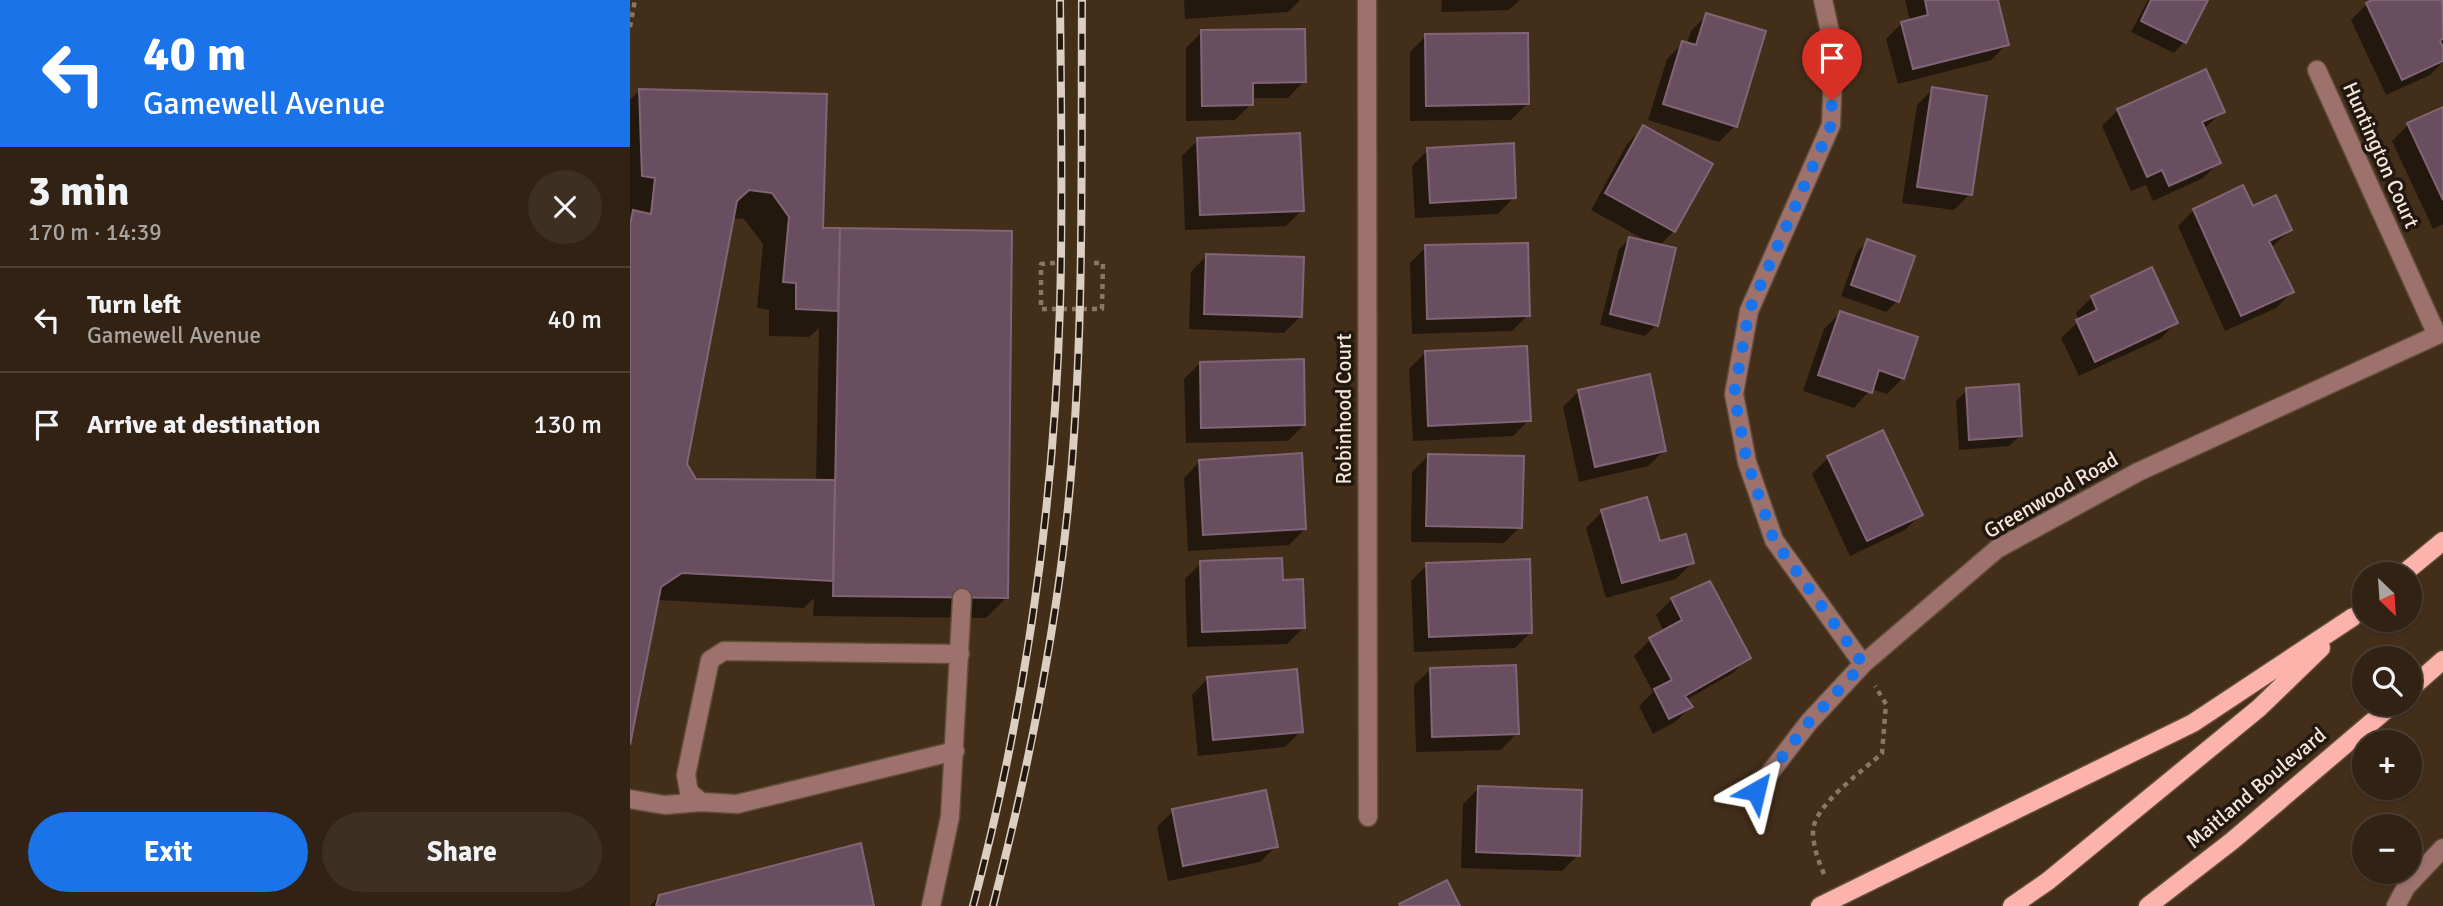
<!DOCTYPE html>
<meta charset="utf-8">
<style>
body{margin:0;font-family:Signika,sans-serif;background:#3d2f22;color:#f1f3f6;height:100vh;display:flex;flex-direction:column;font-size:26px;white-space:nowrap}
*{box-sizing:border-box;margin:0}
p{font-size:23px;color:#a8a4a0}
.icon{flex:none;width:38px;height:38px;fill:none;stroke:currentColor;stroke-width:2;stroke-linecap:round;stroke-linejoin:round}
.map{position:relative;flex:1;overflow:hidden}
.details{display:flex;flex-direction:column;background:#322214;width:630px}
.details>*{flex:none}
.banner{background:#1a73e8;color:#fff;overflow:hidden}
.needle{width:46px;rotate:155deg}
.controls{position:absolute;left:1722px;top:562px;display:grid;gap:14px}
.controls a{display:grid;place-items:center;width:70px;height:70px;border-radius:50%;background:#322214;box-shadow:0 2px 5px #0004,0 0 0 2px #4d3f34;font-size:35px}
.pin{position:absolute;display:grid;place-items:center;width:60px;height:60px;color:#fff;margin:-72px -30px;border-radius:50% 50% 50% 0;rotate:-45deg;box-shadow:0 0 7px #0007}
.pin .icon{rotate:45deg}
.me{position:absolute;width:77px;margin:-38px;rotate:37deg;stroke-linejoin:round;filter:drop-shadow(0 0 5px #0008)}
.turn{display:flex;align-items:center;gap:24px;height:147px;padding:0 28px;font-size:32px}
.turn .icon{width:91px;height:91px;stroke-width:2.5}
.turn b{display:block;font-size:49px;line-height:60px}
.round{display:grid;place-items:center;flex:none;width:74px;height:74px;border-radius:37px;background:#3d2f22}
.headline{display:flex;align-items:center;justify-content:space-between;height:119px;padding:0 28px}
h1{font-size:42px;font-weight:700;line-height:52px}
.cta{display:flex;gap:14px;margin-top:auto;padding:14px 28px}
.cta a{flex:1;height:80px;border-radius:42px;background:#1a73e8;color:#fff;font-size:28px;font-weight:700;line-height:80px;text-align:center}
.cta a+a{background:#3d2f22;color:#f1f3f6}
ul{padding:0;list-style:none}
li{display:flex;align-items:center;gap:21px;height:105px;padding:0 28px;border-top:2px solid #4d3f34}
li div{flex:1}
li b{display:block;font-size:26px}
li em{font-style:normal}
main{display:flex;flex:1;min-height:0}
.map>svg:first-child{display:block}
</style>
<main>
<section class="details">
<div class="banner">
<div class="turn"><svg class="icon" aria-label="left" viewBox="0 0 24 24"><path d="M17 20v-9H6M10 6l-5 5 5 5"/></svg><div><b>40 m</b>Gamewell Avenue</div></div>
</div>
<div class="headline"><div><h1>3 min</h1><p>170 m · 14:39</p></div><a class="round"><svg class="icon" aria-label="close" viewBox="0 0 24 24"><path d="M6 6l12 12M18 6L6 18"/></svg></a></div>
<ul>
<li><svg class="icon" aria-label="left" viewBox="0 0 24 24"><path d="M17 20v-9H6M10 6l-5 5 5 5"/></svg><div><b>Turn left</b><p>Gamewell Avenue</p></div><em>40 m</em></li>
<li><svg class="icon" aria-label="arrive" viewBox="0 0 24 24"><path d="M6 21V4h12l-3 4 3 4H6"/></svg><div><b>Arrive at destination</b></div><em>130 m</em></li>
</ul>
<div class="cta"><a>Exit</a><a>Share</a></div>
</section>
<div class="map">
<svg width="1813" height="906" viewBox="0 0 1813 906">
<rect width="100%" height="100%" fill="#432e1a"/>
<path fill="#0007" fill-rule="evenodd" d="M554,0H670L658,12L555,19Z
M812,0H890L879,10L811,12Z
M1275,0H1366L1377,44L1361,60L1268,84L1256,39L1272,23L1280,21Z
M1518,0H1576L1554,42L1544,53L1501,32Z
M1746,0H1810L1813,6V44L1811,46L1813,62L1800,75L1756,95L1721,20L1737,4Z
M1077,15L1105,126L1089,142L1018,120L1037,59L1053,43L1057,44L1061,31Z
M572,32L674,81L658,98H621V104L605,120L556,121V48Z
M796,36L897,104L881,120L780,121V52Z
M1303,89L1340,194L1324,210L1272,203L1287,105Z
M9,91L191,230L381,233L377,597L356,618L183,616L184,598L174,608L27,600L0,736V100ZM102,218L114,219L133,244L127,308L139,310V336L179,337L189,328L186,482L65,480L55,464Z
M1813,109V224L1803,229L1762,141L1778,125Z
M1488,110L1593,111L1574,129L1589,162L1573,178L1523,201L1516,185L1501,191L1472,126Z
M1013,128L1044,231L1029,246L1026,325L1015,336L970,325L989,249L1000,239L1019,242L961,210L997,144Z
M568,140L672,210L656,226L555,230L552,156Z
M798,150L884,197L868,214L785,218L782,166Z
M1622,208L1660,230L1641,248L1662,292L1646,308L1595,331L1548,226L1564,210Z
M1238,241L1267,301L1256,312L1211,296L1227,252Z
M796,247L898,315L882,331L782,334L780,263Z
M577,255L670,317L654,333L559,329L561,272Z
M1462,297L1546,323L1530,339L1449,376L1431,338L1449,321L1446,313Z
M1210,313L1273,378L1257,394L1241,389L1224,408L1173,391L1194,329Z
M795,353L899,420L883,436L783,441L779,369Z
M570,363L674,425L658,441L556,443L554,379Z
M1337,390L1390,436L1379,446L1329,450L1326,401Z
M949,391L1035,450L1018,466L949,482L933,407Z
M798,456L890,527L874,543L781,542L782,472Z
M1198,458L1291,514L1275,530L1220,556L1182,474Z
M570,461L675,529L659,545L558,551L554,478Z
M972,512L1029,544L1062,563L1046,579L976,598L956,528Z
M571,563L651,582L673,628L657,644L557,647L555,579Z
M797,565L901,632L885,648L784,652L781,581Z
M1042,599L1119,657L1103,673L1056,700L1061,707L1045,722L1023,734L1009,706L1023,692L1004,656L1020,640L1034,632L1026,615Z
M801,669L887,733L871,750L786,752L784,685Z
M578,678L671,731L655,747L568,756L562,695Z
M849,788L948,855L932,871L831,868L833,804Z
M543,811L646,846L630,862L538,881L527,827Z
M29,896L242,906H20Z"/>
<path fill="#694e60" stroke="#816577" stroke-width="2" d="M1295,0H1368L1379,45L1283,69L1271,22L1298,15Z
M1521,0H1578L1556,43L1511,21Z
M1742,0H1812L1813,39L1810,40L1813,48V61L1772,80L1736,3Z
M1076,13L1136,31L1107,127L1033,104L1052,41L1066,45Z
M675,29L676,82L623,83V105L572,106L571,30Z
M898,33L899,104L796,106L795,34Z
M1576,69L1595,112L1572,122L1591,163L1539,186L1532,170L1517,177L1487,109Z
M1302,87L1357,96L1342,195L1287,187Z
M9,89L197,94L193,228H210L208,311L166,309V283L153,282L159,217L142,193L119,190L107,201L57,464L66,479L205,480L203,581L52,573L31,587L0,745V225L3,210L21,214L25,178L12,176Z
M1813,107V200L1777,123Z
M1013,125L1083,164L1045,232L975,193Z
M670,133L674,211L570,215L567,138Z
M884,143L886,198L800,203L797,148Z
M1613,185L1623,206L1646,195L1662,230L1639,241L1664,292L1611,316L1563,209Z
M210,228L382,231L378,598L203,596Z
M999,237L1046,248L1028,326L980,314Z
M1237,239L1285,256L1269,302L1221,285Z
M898,243L900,316L797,319L795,245Z
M576,254L674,257L672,317L574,314Z
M1522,267L1548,323L1465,362L1446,320L1467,310L1461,296Z
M1210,311L1288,337L1274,379L1249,370L1242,393L1188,375Z
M897,346L901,421L798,426L795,351Z
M674,359L675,425L571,428L570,362Z
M1020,374L1036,451L965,467L948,390Z
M1389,384L1392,436L1339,440L1336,388Z
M1253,430L1293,515L1237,541L1197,456Z
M672,453L676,529L573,535L569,460Z
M798,454L894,456L892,528L796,526Z
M1017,497L1030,541L1056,534L1064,563L992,583L971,510Z
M652,558L653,580L673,579L675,628L572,632L570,561Z
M900,559L902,633L799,637L796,563Z
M1080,581L1121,658L1055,696L1063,707L1039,719L1024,689L1042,680L1019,638L1052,620L1041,598Z
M886,665L889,734L802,737L800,668Z
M667,669L673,732L583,740L577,677Z
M848,786L952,790L950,856L846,852Z
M636,790L648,847L553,866L542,809Z
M231,843L244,906H26L29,895Z
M817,880L830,906H770L769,904Z"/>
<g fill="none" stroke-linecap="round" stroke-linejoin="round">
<g stroke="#5f4c39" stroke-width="21">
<path id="minor" d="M737,0L738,817
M1193,0L1204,50L1201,125L1119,311L1104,394L1117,462L1144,540L1233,664
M325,751L107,804L71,802L59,792L56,775L80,660L94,651L330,654
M1126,791L1179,722L1233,664L1367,549L1508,472L1807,335L1687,70
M0,799L35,805L71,802
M301,906L320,817L332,598
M1766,906L1776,887L1813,848"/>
</g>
<g stroke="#5f4c39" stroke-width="21">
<path id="major" d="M1773,574L1813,541
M1780,689L1813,660
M1190,906L1563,723L1723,617
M1382,906L1418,881L1629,708L1691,648
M1518,906L1602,841L1763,704"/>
</g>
<path stroke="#897766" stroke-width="4.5" stroke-dasharray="5 5" stroke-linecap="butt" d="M0,27L5,0
M425,263L411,264V309H472L473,263H459
M1194,874C1188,860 1183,846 1183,831C1184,805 1233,771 1252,753L1256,704L1245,686"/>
<use href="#minor" stroke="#9d716c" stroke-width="18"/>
<use href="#major" stroke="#fbb3ab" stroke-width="18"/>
<g stroke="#dccec0" stroke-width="8">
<path id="rail" d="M343,906C395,710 424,509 430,306C433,204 431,102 430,0
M363,906C396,778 423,649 437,517C455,346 451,172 452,0"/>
</g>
<use href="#rail" stroke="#221810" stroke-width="5" stroke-dasharray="16" stroke-linecap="butt"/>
</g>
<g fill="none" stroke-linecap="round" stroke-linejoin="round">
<path stroke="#1a73e8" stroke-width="12" stroke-dasharray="0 21.6" d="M1126,791L1179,722L1233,664L1144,540L1117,462L1104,394L1119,311L1201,125L1202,100"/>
</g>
<g text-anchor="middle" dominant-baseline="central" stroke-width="7" stroke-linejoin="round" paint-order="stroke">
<g font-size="21" fill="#f4e7da" stroke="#221810">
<text transform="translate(1751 155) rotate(66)">Huntington Court</text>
<text transform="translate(714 409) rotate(-90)">Robinhood Court</text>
<text transform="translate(1421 495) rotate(-30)">Greenwood Road</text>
<text transform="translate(1626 788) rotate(-40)">Maitland Boulevard</text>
</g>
</g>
</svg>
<div class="controls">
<a><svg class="needle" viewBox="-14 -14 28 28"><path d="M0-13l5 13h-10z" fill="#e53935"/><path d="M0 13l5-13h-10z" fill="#a8a4a0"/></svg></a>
<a><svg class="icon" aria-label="search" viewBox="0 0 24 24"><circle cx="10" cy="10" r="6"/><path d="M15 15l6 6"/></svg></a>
<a>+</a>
<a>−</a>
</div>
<div class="pin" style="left:1202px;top:100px;background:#d93025"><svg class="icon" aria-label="arrive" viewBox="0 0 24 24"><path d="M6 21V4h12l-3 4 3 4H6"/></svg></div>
<svg class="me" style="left:1126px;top:791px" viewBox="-20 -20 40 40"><path d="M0-17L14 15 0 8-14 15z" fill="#1a73e8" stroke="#fff" stroke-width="4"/></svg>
</div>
</main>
